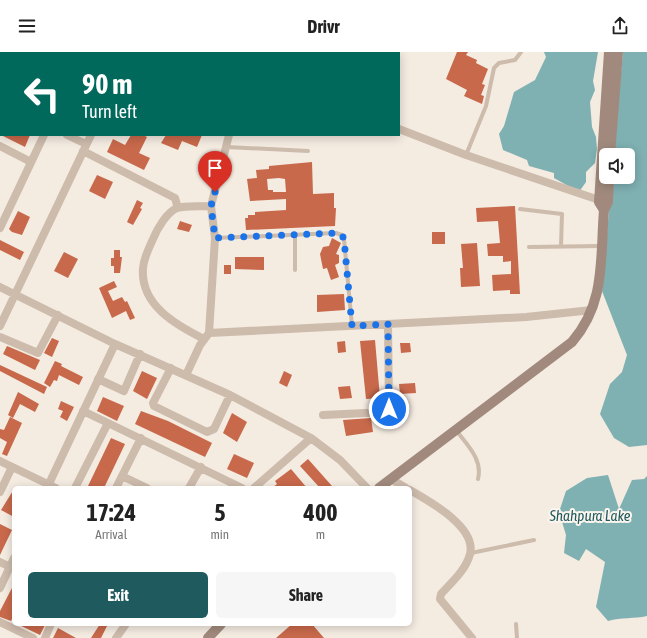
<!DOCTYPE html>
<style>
body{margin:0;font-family:"Asap Condensed",sans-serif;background:#f6f6f6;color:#222;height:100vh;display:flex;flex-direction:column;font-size:15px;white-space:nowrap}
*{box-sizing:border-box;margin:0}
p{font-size:13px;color:#767676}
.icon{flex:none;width:22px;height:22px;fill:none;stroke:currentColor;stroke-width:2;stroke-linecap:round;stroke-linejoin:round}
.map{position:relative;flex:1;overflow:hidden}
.details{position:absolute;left:12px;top:434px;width:400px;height:140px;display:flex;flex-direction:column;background:#fff;border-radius:6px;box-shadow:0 2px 10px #0003}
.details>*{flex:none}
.hud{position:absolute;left:0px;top:0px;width:400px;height:84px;box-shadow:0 2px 10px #0003;background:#00695c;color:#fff;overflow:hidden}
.buttons{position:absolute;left:599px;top:96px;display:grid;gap:8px}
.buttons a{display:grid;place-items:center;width:36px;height:36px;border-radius:6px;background:#fff;box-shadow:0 2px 10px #0003;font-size:20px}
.pin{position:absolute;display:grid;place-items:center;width:34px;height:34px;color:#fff;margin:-41px -17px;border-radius:50% 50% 50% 0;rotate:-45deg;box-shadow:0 0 4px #0007}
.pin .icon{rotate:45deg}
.me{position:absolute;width:44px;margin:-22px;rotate:0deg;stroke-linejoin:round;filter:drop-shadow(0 0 3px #0008)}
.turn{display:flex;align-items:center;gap:14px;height:84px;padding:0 16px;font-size:18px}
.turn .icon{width:52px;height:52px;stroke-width:2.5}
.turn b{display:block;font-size:28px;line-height:34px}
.eta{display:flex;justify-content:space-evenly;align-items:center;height:68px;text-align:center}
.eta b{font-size:24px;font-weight:700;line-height:28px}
.action{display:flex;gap:8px;margin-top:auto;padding:8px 16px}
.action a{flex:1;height:46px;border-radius:6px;background:#1f5a5e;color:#fff;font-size:16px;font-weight:700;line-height:46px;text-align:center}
.action a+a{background:#f6f6f6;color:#222}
header{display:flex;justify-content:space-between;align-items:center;height:52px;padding:0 16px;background:#fff;font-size:18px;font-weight:700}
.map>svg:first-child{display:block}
</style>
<header><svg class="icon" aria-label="menu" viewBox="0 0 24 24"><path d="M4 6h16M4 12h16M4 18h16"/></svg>Drivr<svg class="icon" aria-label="share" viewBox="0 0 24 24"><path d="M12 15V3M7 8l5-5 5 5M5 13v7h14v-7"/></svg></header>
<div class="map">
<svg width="647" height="586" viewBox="0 0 647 586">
<rect width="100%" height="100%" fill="#f4ebe1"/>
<path fill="#7fb0b2" d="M544,0H598L593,29L595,38L590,50L592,75L596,85L597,97L595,111L586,120V130L579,140L554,126V121L529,114L527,108L503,98L499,82L504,74L514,40L535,28L546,5Z
M623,0H647V393L629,395L614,386L600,362L610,332L622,320L627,303L602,239L612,125H628V103H613Z
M608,423L619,457L632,428L644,427L647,424V564C634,567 621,565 608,569L596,555L605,510L586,497L579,509L564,501L566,483L559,460L566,439L587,426Z"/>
<path fill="#c8694b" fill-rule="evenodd" d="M457,0H468L466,3L477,8L476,11L488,17L482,32L485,33L481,43L484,44L482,52L464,44L467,38L446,27Z
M1,83H30L25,95Z
M131,83H143L147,85L139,101L150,106L144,118L107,100L113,87L125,93Z
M166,83H202L197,95L182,89L178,98L161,91Z
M209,109L215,111L212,121L207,120Z
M312,110L313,142L334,141V156H336L335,174L246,178L245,166H248V163H255V160L286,158V147L250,149L247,127L257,126L256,118L269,117V114ZM279,126L285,127L286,140H273V138H268L267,127Z
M97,123L113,130L105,147L89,139Z
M137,148L143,151L140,156L142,157L133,173L127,170Z
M515,154L520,242H510V238L493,239L492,223L511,222V209L503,210V204H488L487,192L500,191L498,169L477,170L476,156Z
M18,159L30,165L22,183L12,180L9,177Z
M180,169L192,173L189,180L177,177Z
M432,180H445V192H432Z
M332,186L341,191L336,202L339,203V211L335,213L339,225L331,228L327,216L323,217L320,202L323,195L329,194Z
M0,188L24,200L20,208L0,198Z
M477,191L480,234L461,235L460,216H463L461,192Z
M114,198H120V205H122L120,221H114V214H111V206H114Z
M64,200L78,207L68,226L54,219Z
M235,205H264V218L235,217Z
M224,213H231V222H224Z
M114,229L117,235L108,239L113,249L122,245L125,250L127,249L135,266L130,268L126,259L112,266L99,236Z
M344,242L345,258L317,260V243Z
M52,286L59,289L52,305L44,301Z
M375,288L380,346L366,347L360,289Z
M345,289L346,300L338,301L337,290Z
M400,291H410L411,300L401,301Z
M7,294L40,308L35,318L3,302Z
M55,309L62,312L61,314L83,325L79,333L59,323L57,329L54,328L50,335L44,331Z
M0,313L47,335L44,342L0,319Z
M142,319L157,326L147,347L133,339Z
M284,319L292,323L287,335L279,331Z
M415,331L416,341L400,342L399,332Z
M350,334L352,346L340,347L338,335Z
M18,340L39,352L35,360L20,352L13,366L8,363Z
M103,345L124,354L117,369L97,359Z
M61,349L74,355L67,369L60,365L63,359L58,357Z
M141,359L168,369L212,391L205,405L135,372Z
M232,361L247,370L237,390L223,381Z
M10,365L22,371L7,404L2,402L7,390L0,386V377L4,378Z
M371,366L373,380L346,384L343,368Z
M111,386L125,392L104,436H92L88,434Z
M234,402L254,411L247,426L227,417Z
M308,407L332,434L329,436H320L300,414Z
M291,417L307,436H272L277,432L275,429Z
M14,437V465L1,458Z
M0,472L12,478L0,503Z
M14,532V563L11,569L0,565V559Z
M17,572H42L45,573L40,583Z
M100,572H108L101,586H91Z
M292,572H312L324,586H276Z
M58,576L76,586H53Z"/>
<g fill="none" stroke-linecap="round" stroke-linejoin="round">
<path stroke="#cdbbac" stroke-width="4" d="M226,95L308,99
M466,103L486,54L494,16L499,11L515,8L521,0
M520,157L562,162L561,194
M295,182V218
M215,186L336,181L342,183L344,187L352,274
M529,195L601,194
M456,378C467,393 483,407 478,427
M471,501L534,488
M516,572L517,586"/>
<path stroke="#cdbbac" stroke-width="8" d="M61,0L63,1
M196,0L198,1
M130,1L131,0
M0,52L1,53
M0,64L1,61
M399,77L466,103L605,150
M67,83L86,92
M0,94L31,110
M83,99L175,146L178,156
M0,176L44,83
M0,235L115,292L230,343L311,386L340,408L367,436
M0,274L91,83
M209,281L215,186L211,154L229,83
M0,285L38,301L58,263
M204,287C176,273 140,253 143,216C144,205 149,196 153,187C157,177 167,160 177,156C187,153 201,155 211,154
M171,316L153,351L154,354L207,380L214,377L230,343
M186,323L200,293L209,281L526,265L592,258
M98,327L124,339L140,302
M83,359L108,371
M323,363L388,360L389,357L388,272
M0,409L56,436
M122,424L147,436
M391,427L406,436
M47,436L115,292
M75,436L108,371L242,436
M116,436L141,386
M189,436L201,415
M254,436L311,386
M410,438C429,449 477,475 470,502C466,518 451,531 441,542L440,547L472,586
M0,440L12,415
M0,510L10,515
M0,536L14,506
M0,570L33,586
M45,586L51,572
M116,586L126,572"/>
<path stroke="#a18a7d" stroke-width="10" d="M610,103L618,0
M604,158L599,150L609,0
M379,436L572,290C606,250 600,208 604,158L608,150L609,125
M208,586L221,572"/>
</g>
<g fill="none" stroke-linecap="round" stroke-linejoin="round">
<path stroke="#1a73e8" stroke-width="7" stroke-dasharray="0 12.6" d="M215,140L211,154L215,186L336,181L342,183L344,187L352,274L388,272L389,357"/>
</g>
<g text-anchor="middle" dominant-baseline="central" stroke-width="4" stroke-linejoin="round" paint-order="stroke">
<g font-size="15" font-style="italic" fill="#1f5a5e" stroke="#fbf5ee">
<text x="590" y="463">Shahpura Lake</text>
</g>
</g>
</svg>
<div class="buttons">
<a><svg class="icon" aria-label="sound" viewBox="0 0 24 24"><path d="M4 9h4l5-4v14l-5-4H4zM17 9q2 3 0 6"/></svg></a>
</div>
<div class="pin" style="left:215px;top:140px;background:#d93025"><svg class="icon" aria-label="arrive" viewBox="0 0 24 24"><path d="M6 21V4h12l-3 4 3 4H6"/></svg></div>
<svg class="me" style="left:389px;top:357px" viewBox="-20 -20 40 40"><circle r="17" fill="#1a73e8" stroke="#fff" stroke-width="3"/><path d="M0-11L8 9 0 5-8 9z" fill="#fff"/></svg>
<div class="hud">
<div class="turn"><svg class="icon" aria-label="left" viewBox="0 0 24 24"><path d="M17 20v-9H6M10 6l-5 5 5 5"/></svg><div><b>90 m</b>Turn left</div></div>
</div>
<section class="details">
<div class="eta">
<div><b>17:24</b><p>Arrival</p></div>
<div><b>5</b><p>min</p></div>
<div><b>400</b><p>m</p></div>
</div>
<div class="action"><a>Exit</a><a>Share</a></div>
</section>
</div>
